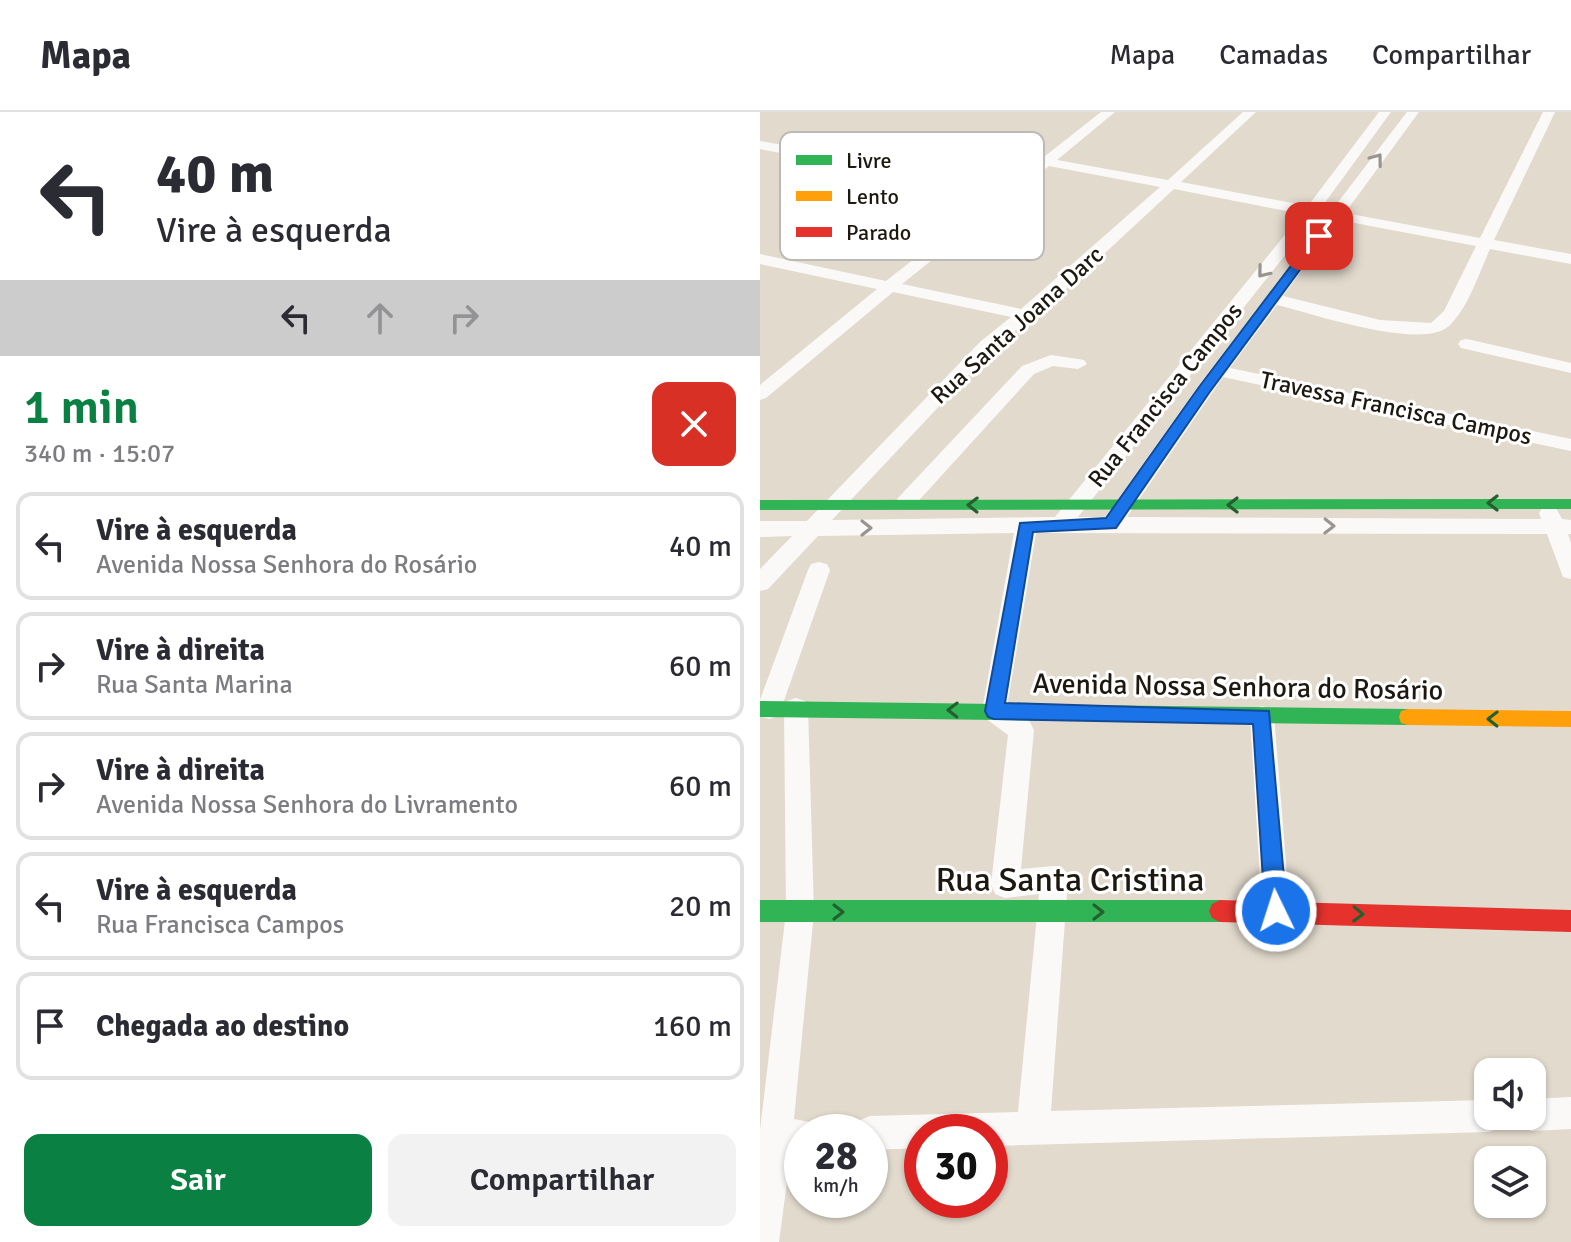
<!DOCTYPE html>
<html lang="pt">
<meta charset="utf-8">
<style>
body{margin:0;font-family:Signika,sans-serif;background:#f2f2f3;color:#2b2b33;height:100vh;display:flex;flex-direction:column;font-size:30px;white-space:nowrap}
*{box-sizing:border-box;margin:0}
p{font-size:26px;color:#7c7c81}
.icon{flex:none;width:44px;height:44px;fill:none;stroke:currentColor;stroke-width:2;stroke-linecap:round;stroke-linejoin:round}
.map{position:relative;flex:1;overflow:hidden}
.details{display:flex;flex-direction:column;background:#fff;width:760px}
.details>*{flex:none}
.hud{background:#fff;color:#2b2b33;overflow:hidden}
.tools{position:absolute;left:714px;top:946px;display:grid;gap:16px}
.tools a{display:grid;place-items:center;width:72px;height:72px;border-radius:16px;background:#fff;box-shadow:0 2px 6px #0004;font-size:40px}
.speed{position:absolute;left:24px;top:1002px;display:flex;gap:16px;font-size:40px;font-weight:700;text-align:center}
.speed>*{display:grid;place-content:center;width:104px;height:104px;border-radius:50%;background:#fff;box-shadow:0 2px 6px #0004;line-height:1}
.speed small{font-size:20px;font-weight:400}
.speed .limit{border:12px solid #d22;background:#fff;color:#111}
.pin{position:absolute;display:grid;place-items:center;width:68px;height:68px;color:#fff;margin:-34px;border-radius:16px;box-shadow:0 4px 12px #0006}
.me{position:absolute;width:88px;margin:-44px;rotate:356deg;stroke-linejoin:round;filter:drop-shadow(0 0 6px #0008)}
.turn{display:flex;align-items:center;gap:28px;height:168px;padding:0 24px;font-size:36px}
.turn .icon{width:104px;height:104px;stroke-width:2.5}
.turn b{display:block;font-size:56px;line-height:68px}
.lanes{display:flex;align-items:center;height:76px;padding:0 24px;background:#0003;justify-content:center;gap:40px;direction:ltr}
.lanes .off{opacity:.35}
.round{display:grid;place-items:center;flex:none;width:84px;height:84px;border-radius:16px;background:#f2f2f3}
.head{display:flex;align-items:center;justify-content:space-between;height:136px;padding:0 24px}
h1{font-size:48px;font-weight:600;line-height:60px;color:#0b8043}
.button{display:flex;gap:16px;margin-top:auto;padding:16px 24px}
.button a{flex:1;height:92px;border-radius:16px;background:#0b8043;color:#fff;font-size:32px;font-weight:600;line-height:92px;text-align:center}
.button a+a{background:#f2f2f3;color:#2b2b33}
ul{padding:0;list-style:none}
li{display:flex;align-items:center;gap:24px;height:108px;margin:0 16px 12px;padding:0 8px;border:4px solid #e1e1e2;border-radius:16px}
li div{flex:1}
li b{display:block;font-size:30px}
li em{font-style:normal}
header{display:flex;align-items:center;gap:48px;box-sizing:border-box;height:112px;padding:0 40px;background:#fff;border-bottom:2px solid #e1e1e2}
header strong{font-size:38px}
nav{display:flex;gap:44px;margin-inline-start:auto;font-size:28px}
main{display:flex;flex:1;min-height:0}
.map>svg:first-child{display:block}
</style>
<header>
<strong>Mapa</strong>
<nav><a>Mapa</a><a>Camadas</a><a>Compartilhar</a></nav>
</header>
<main>
<section class="details">
<div class="hud">
<div class="turn"><svg class="icon" aria-label="left" viewBox="0 0 24 24"><path d="M17 20v-9H6M10 6l-5 5 5 5"/></svg><div><b>40 m</b>Vire à esquerda</div></div>
<div class="lanes"><svg class="icon" aria-label="left" viewBox="0 0 24 24"><path d="M17 20v-9H6M10 6l-5 5 5 5"/></svg><svg class="icon off" aria-label="ahead" viewBox="0 0 24 24"><path d="M12 20V5M6 11l6-6 6 6"/></svg><svg class="icon off" aria-label="right" viewBox="0 0 24 24"><path d="M7 20v-9h11M14 6l5 5-5 5"/></svg></div>
</div>
<div class="head"><div><h1>1 min</h1><p>340 m · 15:07</p></div><a class="round" style="background:#d93025;color:#fff"><svg class="icon" aria-label="close" viewBox="0 0 24 24"><path d="M6 6l12 12M18 6L6 18"/></svg></a></div>
<ul>
<li><svg class="icon" aria-label="left" viewBox="0 0 24 24"><path d="M17 20v-9H6M10 6l-5 5 5 5"/></svg><div><b>Vire à esquerda</b><p>Avenida Nossa Senhora do Rosário</p></div><em>40 m</em></li>
<li><svg class="icon" aria-label="right" viewBox="0 0 24 24"><path d="M7 20v-9h11M14 6l5 5-5 5"/></svg><div><b>Vire à direita</b><p>Rua Santa Marina</p></div><em>60 m</em></li>
<li><svg class="icon" aria-label="right" viewBox="0 0 24 24"><path d="M7 20v-9h11M14 6l5 5-5 5"/></svg><div><b>Vire à direita</b><p>Avenida Nossa Senhora do Livramento</p></div><em>60 m</em></li>
<li><svg class="icon" aria-label="left" viewBox="0 0 24 24"><path d="M17 20v-9H6M10 6l-5 5 5 5"/></svg><div><b>Vire à esquerda</b><p>Rua Francisca Campos</p></div><em>20 m</em></li>
<li><svg class="icon" aria-label="arrive" viewBox="0 0 24 24"><path d="M6 21V4h12l-3 4 3 4H6"/></svg><div><b>Chegada ao destino</b></div><em>160 m</em></li>
</ul>
<div class="button"><a>Sair</a><a>Compartilhar</a></div>
</section>
<div class="map">
<svg width="811" height="1130" viewBox="0 0 811 1130">
<rect width="100%" height="100%" fill="#e2dacd"/>
<g fill="none" stroke-linecap="round" stroke-linejoin="round">
<path fill="#fbf9f8" fill-rule="evenodd" d="M341,0H355L297,48L408,68L483,0H496L421,70L548,94L619,0H631L561,96L572,98L647,0H659L585,101L720,126L783,0H795L734,128L811,142V152L730,137C719,161 709,194 690,213C664,240 551,201 517,193L470,256L811,327V339L463,265L367,405L781,407L779,401L782,396H796L802,407L811,408V422H808L811,431V467L803,465L787,422L276,421L247,595L270,610L274,618L261,757L294,754L304,757L308,767L291,999L728,988V1004H744L740,1016L728,1020L230,1034V1020H162V1036L110,1038V1020H94L98,1009L110,1004L258,1000L279,782L245,786L235,782L231,772L248,623L225,606L222,599L254,421L58,424L8,477L0,479V457L32,424L0,425V409H47L221,229L251,205L133,180L6,286L0,288V273L117,177L0,152V142L126,169L237,82L0,37V29L246,75ZM289,54L400,75L261,197L142,172ZM414,77L542,102L295,405L72,408L233,237L305,178ZM556,104L566,106L438,274L345,405H318ZM579,108L716,134L684,199L671,211L620,208L523,184Z
M707,227L811,251V261L701,236L698,232L701,228Z
M291,243L324,248L327,252L318,257L293,254L274,262L152,396H138L135,391L138,386L262,254Z
M59,450L67,452L70,458L21,597L18,604L9,607L0,604V588L48,458L51,452Z
M36,586L45,589L48,596L54,800L34,1007L54,1011L57,1020H42V1040H31L19,1130H0V1018L26,800L24,596L27,589Z
M502,594L511,597L514,604L530,799L526,809L516,813L506,809L502,799L490,604L493,597Z
M811,985V1017L772,1019L760,1015L756,1004H772V987Z"/>
<path fill="#30b455" fill-rule="evenodd" d="M811,387V397L0,398V388Z
M0,589L648,597L655,599L657,605L655,611L648,613L0,605Z
M0,788H460L468,792L471,799L468,806L460,810H0Z"/>
<path fill="#ff9f0a" fill-rule="evenodd" d="M648,597L811,599V615L648,613L641,611L639,605L641,599Z"/>
<path fill="#e5322d" fill-rule="evenodd" d="M460,788L811,798V820L460,810L452,806L449,799L452,792Z"/>
</g>
<defs><path id="oneway-chevron" d="M-2-3.5L2.5 0L-2 3.5" fill="none" stroke-width="1.6" stroke-linecap="round" stroke-linejoin="round" transform="scale(2)"/></defs>
<g stroke="#989490">
<use href="#oneway-chevron" transform="translate(617 47) rotate(-53)"/>
<use href="#oneway-chevron" transform="translate(503 160) rotate(129)"/>
<use href="#oneway-chevron" transform="translate(569 414) rotate(1)"/>
<use href="#oneway-chevron" transform="translate(106 416)"/>
</g>
<g stroke="#265f2f">
<use href="#oneway-chevron" transform="translate(733 391) rotate(180)"/>
<use href="#oneway-chevron" transform="translate(213 393) rotate(-179)"/>
<use href="#oneway-chevron" transform="translate(473 393) rotate(180)"/>
<use href="#oneway-chevron" transform="translate(193 598) rotate(-179)"/>
<use href="#oneway-chevron" transform="translate(733 607) rotate(-179)"/>
<use href="#oneway-chevron" transform="translate(78 800)"/>
<use href="#oneway-chevron" transform="translate(338 800)"/>
<use href="#oneway-chevron" transform="translate(598 802) rotate(2)"/>
</g>
<path fill="#1a73e8" stroke="#114b97" stroke-width="2" d="M555,122L565,124L449,281L356,416L273,420L245,591L509,599L527,799L524,807L516,810L508,807L505,799L493,612L234,607L228,605L225,599L260,411L346,406L439,275Z"/>
<g text-anchor="middle" dominant-baseline="central" stroke-width="6" stroke-linejoin="round" paint-order="stroke">
<g font-size="24" fill="#1e1910" stroke="#fff">
<text transform="translate(257 213) rotate(-42)">Rua Santa Joana Darc</text>
<text transform="translate(405 283) rotate(-51)">Rua Francisca Campos</text>
<text transform="translate(636 296) rotate(12)">Travessa Francisca Campos</text>
</g>
<g font-size="28" fill="#1e1910" stroke="#fff">
<text transform="translate(478 575) rotate(1)">Avenida Nossa Senhora do Rosário</text>
</g>
<g font-size="34" fill="#1e1910" stroke="#fff">
<text x="310" y="768">Rua Santa Cristina</text>
</g>
</g>
<rect x="20" y="20" width="264" height="128" rx="12" fill="#fff" stroke="#bcbab7" stroke-width="2"/>
<rect x="36" y="43" width="36" height="10" fill="#30b455"/>
<rect x="36" y="79" width="36" height="10" fill="#ff9f0a"/>
<rect x="36" y="115" width="36" height="10" fill="#e5322d"/>
<g font-size="22" fill="#1e1910">
<text x="86" y="56">Livre</text>
<text x="86" y="92">Lento</text>
<text x="86" y="128">Parado</text>
</g>
</svg>
<div class="tools">
<a><svg class="icon" aria-label="sound" viewBox="0 0 24 24"><path d="M4 9h4l5-4v14l-5-4H4zM17 9q2 3 0 6"/></svg></a>
<a><svg class="icon" aria-label="layers" viewBox="0 0 24 24"><path d="M12 4l9 5-9 5-9-5zM3 14l9 5 9-5"/></svg></a>
</div>
<div class="speed"><div>28<small>km/h</small></div><div class="limit">30</div></div>
<div class="pin" style="left:559px;top:124px;background:#d93025"><svg class="icon" aria-label="arrive" viewBox="0 0 24 24"><path d="M6 21V4h12l-3 4 3 4H6"/></svg></div>
<svg class="me" style="left:516px;top:799px" viewBox="-20 -20 40 40"><circle r="17" fill="#1a73e8" stroke="#fff" stroke-width="3"/><path d="M0-11L8 9 0 5-8 9z" fill="#fff"/></svg>
</div>
</main>
